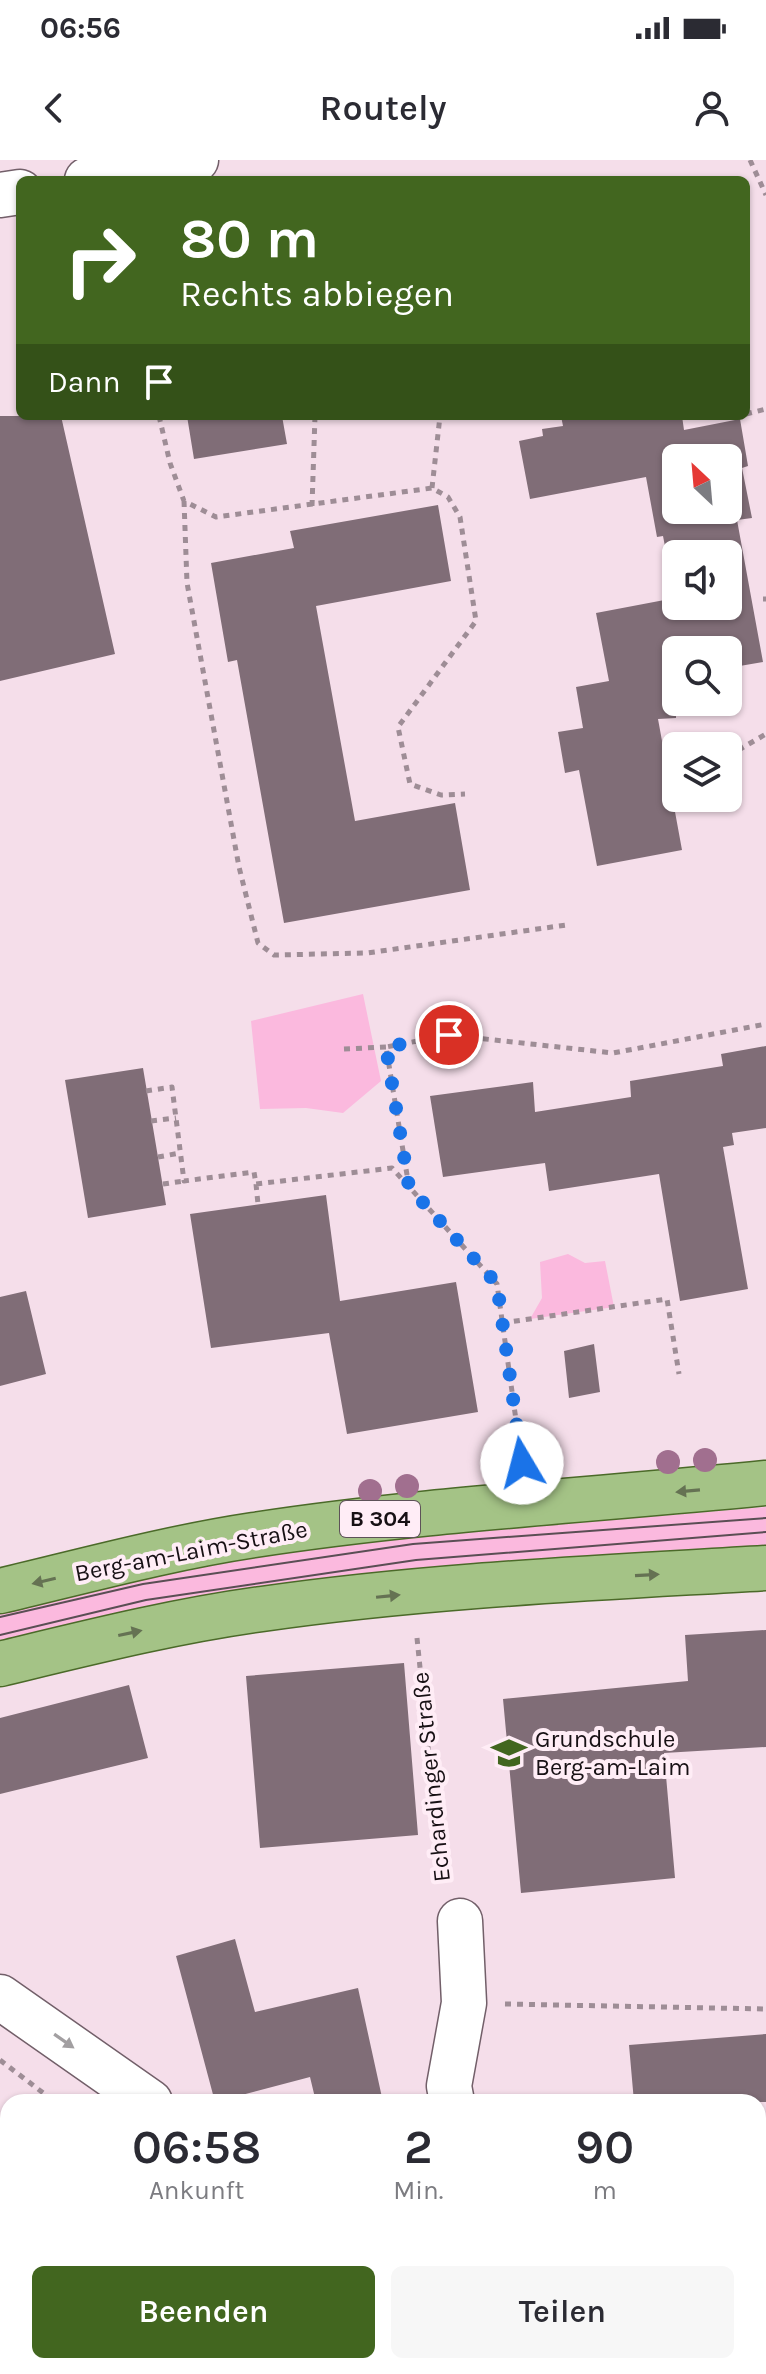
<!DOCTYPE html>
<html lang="de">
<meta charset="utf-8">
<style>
body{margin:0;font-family:Karla,sans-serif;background:#f7f7f7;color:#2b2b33;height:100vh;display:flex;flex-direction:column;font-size:30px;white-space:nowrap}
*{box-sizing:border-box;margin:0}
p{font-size:26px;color:#7c7c81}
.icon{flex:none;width:44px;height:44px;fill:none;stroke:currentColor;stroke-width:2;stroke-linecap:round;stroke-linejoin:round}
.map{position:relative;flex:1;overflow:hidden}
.panel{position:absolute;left:0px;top:1934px;width:766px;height:280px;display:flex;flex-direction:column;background:#fff;border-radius:24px 24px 0 0;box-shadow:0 2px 6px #0004}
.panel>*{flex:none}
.banner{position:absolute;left:16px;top:16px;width:734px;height:244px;border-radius:12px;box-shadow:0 2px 6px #0004;background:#42661f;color:#fff;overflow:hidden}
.needle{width:52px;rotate:334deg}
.buttons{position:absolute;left:662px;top:284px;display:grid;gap:16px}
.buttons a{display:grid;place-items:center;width:80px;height:80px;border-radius:12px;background:#fff;box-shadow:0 2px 6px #0004;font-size:40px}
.pin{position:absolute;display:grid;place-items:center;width:68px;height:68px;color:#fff;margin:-34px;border:4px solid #fff;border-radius:50%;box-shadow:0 2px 8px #0007}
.me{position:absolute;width:88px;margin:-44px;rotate:352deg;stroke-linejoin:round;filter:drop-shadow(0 0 6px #0008)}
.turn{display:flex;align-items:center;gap:28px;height:168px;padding:0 32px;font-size:36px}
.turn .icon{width:104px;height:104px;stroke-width:2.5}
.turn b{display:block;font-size:56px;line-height:68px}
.then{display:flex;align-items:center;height:76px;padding:0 32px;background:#0003;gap:16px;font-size:30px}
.eta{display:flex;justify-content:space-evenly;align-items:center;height:136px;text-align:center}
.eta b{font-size:48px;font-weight:600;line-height:56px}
.cta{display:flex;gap:16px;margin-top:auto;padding:16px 32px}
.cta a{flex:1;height:92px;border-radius:12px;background:#42661f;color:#fff;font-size:32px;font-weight:600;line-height:92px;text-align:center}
.cta a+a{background:#f7f7f7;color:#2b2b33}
.status{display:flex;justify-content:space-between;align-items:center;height:56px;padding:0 40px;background:#fff;direction:ltr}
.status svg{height:22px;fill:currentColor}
header{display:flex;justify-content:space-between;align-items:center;height:104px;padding:0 32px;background:#fff;font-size:36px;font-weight:600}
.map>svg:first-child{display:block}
</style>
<div class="status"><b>06:56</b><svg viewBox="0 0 49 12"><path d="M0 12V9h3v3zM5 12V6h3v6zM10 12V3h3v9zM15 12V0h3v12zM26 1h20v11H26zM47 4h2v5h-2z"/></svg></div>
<header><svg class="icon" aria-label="back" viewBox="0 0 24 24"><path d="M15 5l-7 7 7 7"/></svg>Routely<svg class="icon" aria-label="person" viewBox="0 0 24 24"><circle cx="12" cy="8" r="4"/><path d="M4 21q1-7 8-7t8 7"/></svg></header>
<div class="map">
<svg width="766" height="2214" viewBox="0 0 766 2214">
<rect width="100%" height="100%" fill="#f5deea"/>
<path fill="#fbb9de" d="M363,834L381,921L343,953L306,948L260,949L251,861Z
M568,1094L585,1103L605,1101L614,1147L530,1159L542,1138L540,1102Z
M766,1347V1385L692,1390L0,1485V1449L148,1415L301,1390L391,1378Z
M48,2206H129L111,2214H52Z"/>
<path fill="#806d77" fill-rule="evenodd" d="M0,256H61L115,494L0,521Z
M187,256H282L287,284L194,299Z
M561,256H682L684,270L740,259L748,306L742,308L752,358L737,360L763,502L728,508V490H676V558L658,559L682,690L597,706L579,610L565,613L558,572L583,568L576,527L609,521L596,453L675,438L663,376L657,377L646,317L530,339L519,281L543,276L542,269L563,266ZM676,298H728V350H676ZM676,394H728V446H676Z
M438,345L451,421L316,446L355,661L455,643L470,730L284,763L237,500L228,502L211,403L294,388L290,371Z
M766,886V968L732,973L734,985L723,987L748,1129L680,1141L659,1014L549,1031L545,1003L443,1017L430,936L533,922L535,952L631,937L630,921L723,906L721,894Z
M143,908L166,1045L88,1058L65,920Z
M326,1035L340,1141L456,1122L478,1252L347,1274L329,1173L211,1188L190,1054Z
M26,1131L46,1214L0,1226V1137Z
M594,1184L600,1232L569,1238L564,1191Z
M766,1470V1587L664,1593L675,1718L521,1733L503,1539L688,1521L685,1475Z
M404,1503L418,1675L260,1688L246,1516Z
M129,1525L148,1598L0,1634V1558Z
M235,1779L255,1852L358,1828L383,1942H316L310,1917L215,1942L176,1796Z
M766,1874V1942H634L629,1885Z"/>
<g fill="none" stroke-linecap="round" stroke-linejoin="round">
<g stroke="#725f69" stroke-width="47">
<path id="minor" d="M87,20L196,0
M0,35L20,32
M0,1837L150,1942
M452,1942L449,1926L464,1843L460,1761
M506,2206L515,2214"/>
</g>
<g stroke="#4b6a29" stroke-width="47">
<path id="primary" d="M0,1431C84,1411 168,1388 254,1375C424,1349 595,1340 766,1323
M0,1504C87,1483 174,1461 262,1449C429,1425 598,1418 766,1408"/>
</g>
<path stroke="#9e8d96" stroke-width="5" stroke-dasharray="6 6" stroke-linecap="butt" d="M750,0L766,35
M746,254L766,249
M159,256L170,303L184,341L216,357L432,328L448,337L460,357L476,461L398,567L410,624L441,635L465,634
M432,328L440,256
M184,341L187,423L239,707L258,783L274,795L367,793L566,765
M312,346L315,256
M763,439H766
M728,596L766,574
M344,889L386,887
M146,931L172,927L184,1021L254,1012L256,1024L392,1008L497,1124L522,1303
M151,961L176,958
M158,997L180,993
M163,1024L184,1021
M256,1024L258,1044
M409,1027L386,887L449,875L613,893L766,864
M502,1163L667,1139L679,1214
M417,1478L442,1724
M505,1844L766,1849
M0,1900L55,1942
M153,2206L155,2214
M744,2213L745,2214
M111,2214L129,2206
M272,2214L291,2206"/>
<use href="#minor" stroke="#fff" stroke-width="44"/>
<use href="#primary" stroke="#a4c386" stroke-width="44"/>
<path stroke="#5a4e54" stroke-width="2" d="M0,1457L143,1424L413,1384L766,1358
M0,1475L146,1440L416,1400L766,1372"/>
</g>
<g fill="#a16f8f">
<circle cx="705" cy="1300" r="12"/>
<circle cx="668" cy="1302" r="12"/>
<circle cx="407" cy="1326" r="12"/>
<circle cx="370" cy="1331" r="12"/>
</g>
<defs><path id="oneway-solid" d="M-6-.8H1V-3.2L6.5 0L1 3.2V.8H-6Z" transform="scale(2)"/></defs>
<g fill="#657253">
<use href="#oneway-solid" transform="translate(688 1331) rotate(175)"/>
<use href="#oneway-solid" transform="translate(647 1415) rotate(-3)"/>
<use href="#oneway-solid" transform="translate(44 1421) rotate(167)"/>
<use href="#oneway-solid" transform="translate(388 1436) rotate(-6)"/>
<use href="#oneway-solid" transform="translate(130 1473) rotate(-12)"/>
</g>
<use fill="#a29fa1" href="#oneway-solid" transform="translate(64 1881) rotate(35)"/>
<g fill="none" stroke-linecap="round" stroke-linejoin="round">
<path stroke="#1a73e8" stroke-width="14" stroke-dasharray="0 25.2" d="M449,875L386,887L409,1027L497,1124L522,1303"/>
</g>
<defs>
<g id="school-bare" transform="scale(2.76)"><path d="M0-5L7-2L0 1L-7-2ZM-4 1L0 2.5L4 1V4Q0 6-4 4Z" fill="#42661f" stroke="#ffedf6" stroke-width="2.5" paint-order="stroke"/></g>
</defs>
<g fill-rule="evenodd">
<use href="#school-bare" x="509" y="1593"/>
</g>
<g text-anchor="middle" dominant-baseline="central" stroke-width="8" stroke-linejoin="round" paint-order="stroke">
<rect fill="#ffedf6" stroke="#5d5258" stroke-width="2" x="340" y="1341" width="80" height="36" rx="6"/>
<g font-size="22" font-weight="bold" fill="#171014">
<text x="380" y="1359">B 304</text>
</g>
<g font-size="24" fill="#171014" stroke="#ffedf6">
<text transform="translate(191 1391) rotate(-11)">Berg-am-Laim-Straße</text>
<text transform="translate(431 1617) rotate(-96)">Echardinger Straße</text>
</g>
<g font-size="24" fill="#171014" stroke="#ffedf6" text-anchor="start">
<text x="535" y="1579">Grundschule<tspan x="535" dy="28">Berg-am-Laim</tspan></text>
</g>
</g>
</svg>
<div class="buttons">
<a><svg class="needle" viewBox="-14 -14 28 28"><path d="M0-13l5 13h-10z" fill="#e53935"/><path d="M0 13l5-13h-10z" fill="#7c7c81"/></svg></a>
<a><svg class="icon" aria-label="sound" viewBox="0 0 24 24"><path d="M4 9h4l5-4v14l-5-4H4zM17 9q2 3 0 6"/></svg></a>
<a><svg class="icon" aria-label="search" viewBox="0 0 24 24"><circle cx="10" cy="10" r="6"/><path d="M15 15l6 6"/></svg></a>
<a><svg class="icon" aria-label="layers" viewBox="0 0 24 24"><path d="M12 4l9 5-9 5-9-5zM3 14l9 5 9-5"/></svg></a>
</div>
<div class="pin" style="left:449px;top:875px;background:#d93025"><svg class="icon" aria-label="arrive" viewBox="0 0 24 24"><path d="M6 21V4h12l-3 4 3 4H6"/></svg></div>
<svg class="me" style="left:522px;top:1303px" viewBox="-20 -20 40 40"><circle r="19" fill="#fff"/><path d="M0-13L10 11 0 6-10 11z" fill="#1a73e8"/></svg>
<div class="banner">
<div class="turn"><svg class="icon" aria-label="right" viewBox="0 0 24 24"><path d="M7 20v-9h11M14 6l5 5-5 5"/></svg><div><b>80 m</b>Rechts abbiegen</div></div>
<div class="then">Dann<svg class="icon" aria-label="arrive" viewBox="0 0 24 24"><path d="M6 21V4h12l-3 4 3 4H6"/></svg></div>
</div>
<section class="panel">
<div class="eta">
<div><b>06:58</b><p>Ankunft</p></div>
<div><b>2</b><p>Min.</p></div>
<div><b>90</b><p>m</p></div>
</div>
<div class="cta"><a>Beenden</a><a>Teilen</a></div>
</section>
</div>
